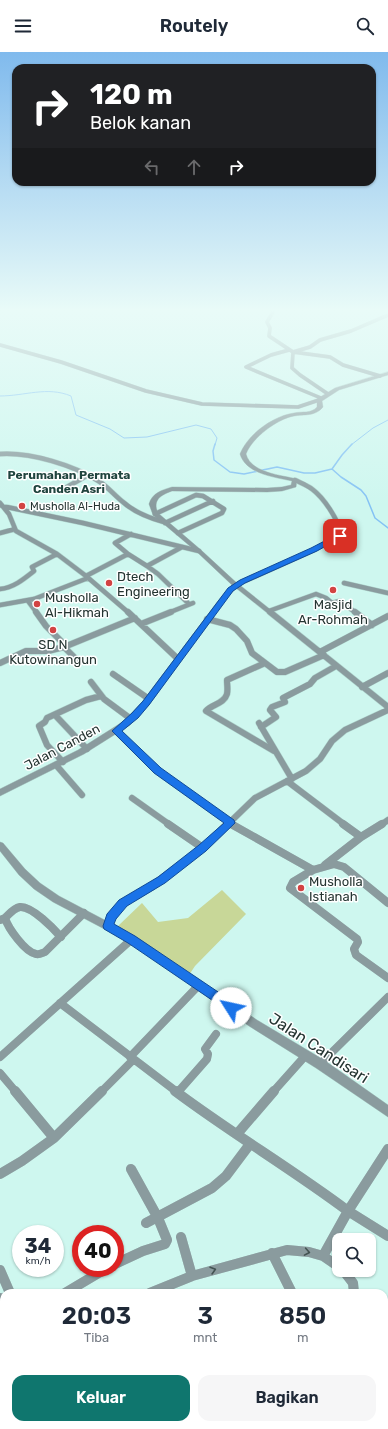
<!DOCTYPE html>
<html lang="id">
<style>
body{margin:0;font-family:Rubik,sans-serif;background:#f6f6f7;color:#1f2937;height:100vh;display:flex;flex-direction:column;font-size:15px;white-space:nowrap}
*{box-sizing:border-box;margin:0}
p{font-size:13px;color:#747a83}
.icon{flex:none;width:22px;height:22px;fill:none;stroke:currentColor;stroke-width:2;stroke-linecap:round;stroke-linejoin:round}
.map{position:relative;flex:1;overflow:hidden}
.side{position:absolute;left:0px;top:1237px;width:388px;height:140px;display:flex;flex-direction:column;background:#fff;border-radius:12px 12px 0 0;box-shadow:0 1px 3px #0004}
.side>*{flex:none}
.guide{position:absolute;left:12px;top:12px;width:364px;height:122px;border-radius:12px;box-shadow:0 1px 3px #0004;background:#202124;color:#fff;overflow:hidden}
.tools{position:absolute;left:332px;top:1181px;display:grid;gap:8px}
.tools a{display:grid;place-items:center;width:44px;height:44px;border-radius:8px;background:#fff;box-shadow:0 1px 3px #0004;font-size:20px}
.speed{position:absolute;left:12px;top:1173px;display:flex;gap:8px;font-size:20px;font-weight:700;text-align:center}
.speed>*{display:grid;place-content:center;width:52px;height:52px;border-radius:50%;background:#fff;box-shadow:0 1px 3px #0004;line-height:1}
.speed small{font-size:10px;font-weight:400}
.speed .limit{border:6px solid #d22;background:#fff;color:#111}
.pin{position:absolute;display:grid;place-items:center;width:34px;height:34px;color:#fff;margin:-17px;border-radius:8px;box-shadow:0 2px 6px #0006}
.me{position:absolute;width:44px;margin:-22px;rotate:305deg;stroke-linejoin:round;filter:drop-shadow(0 0 3px #0008)}
.turn{display:flex;align-items:center;gap:14px;height:84px;padding:0 12px;font-size:18px}
.turn .icon{width:52px;height:52px;stroke-width:2.5}
.turn b{display:block;font-size:28px;line-height:34px}
.lanes{display:flex;align-items:center;height:38px;padding:0 12px;background:#0003;justify-content:center;gap:20px;direction:ltr}
.lanes .off{opacity:.35}
.eta{display:flex;justify-content:space-evenly;align-items:center;height:68px;text-align:center}
.eta b{font-size:24px;font-weight:600;line-height:28px}
.cta{display:flex;gap:8px;margin-top:auto;padding:8px 12px}
.cta a{flex:1;height:46px;border-radius:12px;background:#0f766e;color:#fff;font-size:16px;font-weight:600;line-height:46px;text-align:center}
.cta a+a{background:#f6f6f7;color:#1f2937}
header{display:flex;justify-content:space-between;align-items:center;height:52px;padding:0 12px;background:#fff;font-size:18px;font-weight:600}
.map>svg:first-child{display:block}
</style>
<header><svg class="icon" aria-label="menu" viewBox="0 0 24 24"><path d="M4 6h16M4 12h16M4 18h16"/></svg>Routely<svg class="icon" aria-label="search" viewBox="0 0 24 24"><circle cx="10" cy="10" r="6"/><path d="M15 15l6 6"/></svg></header>
<div class="map">
<svg width="388" height="1377" viewBox="0 0 388 1377">
<rect width="100%" height="100%" fill="#cef7ef"/>
<path fill="#c8d798" d="M222,838L246,862L195,914L189,923L118,874L142,851L158,870L188,866Z"/>
<g fill="none" stroke-linecap="round" stroke-linejoin="round">
<path stroke="#84c2f4" stroke-width="1" d="M0,344C25,344 47,334 71,344L76,363L110,377L124,386L147,385L196,373L211,377L217,386L215,393
M351,393L373,376L388,368"/>
<path stroke="#84c2f4" stroke-width="1.5" d="M215,392L213,399L214,408L230,420L244,422L277,415L304,421H315L332,417L342,403L352,392
M332,417L341,425L361,438L366,444L375,466L388,476"/>
<path stroke="#84c2f4" stroke-width="3" d="M384,1312L388,1307
M196,1377L206,1373"/>
<g stroke="#afd4cd" stroke-width="4">
<path id="minor-far4" d="M273,260L267,270L270,276L269,284L293,300L330,305L343,313L380,324
M0,293L61,310L146,339L202,352L298,355L319,348
M289,298L271,303L246,315L321,346
M328,342L300,323L292,316L293,300L310,295L320,288L351,279L388,263"/>
</g>
<g stroke="#afd4cd" stroke-width="5.5">
<path id="minor-far3" d="M0,402C30,400 74,413 100,430C108,435 115,444 123,450C135,461 149,466 164,470
M60,439L88,423
M0,451L9,462L16,479L57,502L86,524L129,561
M2,454L83,471L199,499
M155,462L196,443L203,444L224,457L222,461L178,481
M165,471L213,449
M0,481L15,477
M128,502L115,491L131,482
M147,514L158,522L189,552
M86,524L128,502L147,514L182,495
M344,531L388,541
M0,537C13,536 24,527 34,519L32,515L57,502
M28,549L37,561
M0,553L34,547L88,526
M269,559L316,542L326,546L332,551L340,549L356,561
M168,561L193,551
M271,561L236,533L314,498L341,482C338,467 324,446 312,437C307,433 301,431 295,428"/>
</g>
<g stroke="#afd4cd" stroke-width="7">
<path id="minor-far2" d="M36,560L46,574L66,594
M128,560L178,607
M270,560L388,655
M355,560L372,573
M207,567L230,573L236,577L247,589L252,601L277,620H285L324,603
M141,572L171,560
M64,595L79,610
M320,600L388,564
M0,611L26,599H48L64,595L135,566
M265,611L227,628C227,633 228,637 227,642C224,652 212,652 206,659L274,699
M113,622L149,647
M91,630L104,647L131,667
M362,635L388,621
M55,663L87,697
M259,671L292,727
M261,675L276,665L270,658L272,655L285,650L283,646L310,632L315,626L336,614
M116,679L157,719L233,773
M63,710L47,693L39,674L45,670L47,666L86,648L101,644
M56,713L82,743
M287,729L345,773
M132,746L170,773
M227,773L255,746L306,719L320,707L332,689L345,678L388,658
M381,773L388,768"/>
</g>
<g stroke="#afd4cd" stroke-width="8">
<path id="minor-far1" d="M168,772L203,796
M231,772L313,818L334,812L344,815L388,851
M343,772L361,785
M325,813L361,785L382,772
M313,818L293,830L290,836L357,887L358,890L354,897L356,903L388,926
M5,866C9,862 14,856 20,855C32,854 54,877 61,885
M0,868L5,866C8,876 25,900 36,902C39,903 42,901 45,900L84,861
M108,874L111,865L123,851L151,835L203,796L228,772
M60,951L177,1040
M0,1005L132,887
M130,1005L199,933
M320,1012L388,945
M0,1021L16,1040
M101,1040L133,1008
M178,1040L207,1007L208,1002L205,997L216,982
M273,1040L306,1003"/>
</g>
<g stroke="#afd4cd" stroke-width="10">
<path id="minor" d="M15,1039L54,1086
M175,1039C231,1081 292,1117 348,1159L323,1204
M178,1040L179,1039
M237,1082L274,1039
M388,1097L348,1159L388,1184
M0,1122L22,1109L54,1086L102,1039
M146,1171L212,1136L226,1124L250,1092
M181,1185L192,1224
M272,1201L292,1241
M115,1212L143,1199L165,1192L167,1188L158,1166L131,1117
M0,1218L10,1241
M343,1218L353,1231L354,1241
M65,1241L107,1216
M150,1241L192,1224L287,1198L309,1200L323,1204L339,1215
M0,1246L4,1247
M384,1295L388,1289
M384,1371L388,1367
M63,1373L65,1377
M216,1377L225,1373
M378,1377L382,1373"/>
</g>
<g stroke="#afd4cd" stroke-width="1">
<path id="tertiary" d="M388,320V323L339,338L322,349L323,355C315,365 304,362 294,364C277,367 252,386 246,402C251,421 281,423 297,427L296,435L282,439L267,440L172,439C161,443 152,448 158,461L201,498L239,533L222,551L149,653L130,673L84,702L0,744V737L78,698L124,669L143,649L218,549L232,533L197,500L153,463L149,452C152,441 162,438 172,435L267,436L282,435L291,433L292,429C274,425 246,422 240,402C248,382 273,364 294,361C302,359 311,362 317,355V347L335,336Z
M0,790L3,791L25,817L40,831L59,844L135,884L257,968L324,1008L388,1053V1065L316,1016L249,974L129,890L53,850L34,837L19,823L0,799Z"/>
</g>
<use href="#minor-far4" stroke="#8a9b9e" stroke-width="3.5"/>
<use href="#minor-far3" stroke="#8a9b9e" stroke-width="4.5"/>
<use href="#minor-far2" stroke="#8a9b9e" stroke-width="6"/>
<use href="#minor-far1" stroke="#8a9b9e" stroke-width="8"/>
<use href="#minor" stroke="#8a9b9e" stroke-width="10"/>
<use href="#tertiary" fill="#8a9b9e" fill-rule="evenodd"/>
</g>
<defs><path id="oneway-chevron" d="M-2-3.5L2.5 0L-2 3.5" fill="none" stroke-width="1.6" stroke-linecap="round" stroke-linejoin="round"/></defs>
<g stroke="#435352">
<use href="#oneway-chevron" transform="translate(307 1200) rotate(10)"/>
<use href="#oneway-chevron" transform="translate(213 1218) rotate(-16)"/>
</g>
<linearGradient id="sky" x2="0" y2="1"><stop stop-color="#80baed"/><stop offset="0.57" stop-color="#e9fbf8"/><stop offset="1" stop-color="#e9fbf8" stop-opacity="0"/></linearGradient>
<rect width="388" height="453" fill="url(#sky)"/>
<path fill="#1a73e8" stroke="#114b97" d="M340,481L342,482V485L317,499L245,531L233,539L149,653L138,666L122,679L161,716L234,768L235,771L206,799L165,831L127,854L116,867L114,872L135,884L236,952L237,956L236,959L231,961L128,891L104,877L103,874L107,862L119,848L158,825L199,793L224,771L154,721L112,679L132,661L143,649L228,536L240,528L311,496Z"/>
<g fill="#d24343" stroke="#fff" stroke-width="1.5">
<circle cx="22" cy="454" r="4"/>
<circle cx="109" cy="531" r="4"/>
<circle cx="333" cy="538" r="4"/>
<circle cx="37" cy="552" r="4"/>
<circle cx="53" cy="578" r="4"/>
<circle cx="301" cy="836" r="4"/>
</g>
<g text-anchor="middle" dominant-baseline="central" stroke-width="3" stroke-linejoin="round" paint-order="stroke">
<g font-size="11" fill="#243431" stroke="#fff" text-anchor="start">
<text x="30" y="454">Musholla Al-Huda</text>
</g>
<g font-size="12" font-weight="bold" fill="#20443e" stroke="#fff">
<text x="69" y="423">Perumahan Permata<tspan x="69" dy="14">Canden Asri</tspan></text>
</g>
<g font-size="13" fill="#243431" stroke="#fff" text-anchor="start">
<text x="117" y="524">Dtech<tspan x="117" dy="15">Engineering</tspan></text>
<text x="45" y="545">Musholla<tspan x="45" dy="15">Al-Hikmah</tspan></text>
<text x="333" y="552" text-anchor="middle">Masjid<tspan x="333" dy="15">Ar-Rohmah</tspan></text>
<text x="53" y="592" text-anchor="middle">SD N<tspan x="53" dy="15">Kutowinangun</tspan></text>
<text x="309" y="829">Musholla<tspan x="309" dy="15">Istianah</tspan></text>
</g>
<g font-size="13" fill="#243431" stroke="#fff">
<text transform="translate(62 695) rotate(-28)">Jalan Canden</text>
</g>
<g font-size="16" fill="#243431" stroke="#fff">
<text transform="translate(319 996) rotate(33)">Jalan Candisari</text>
</g>
</g>
</svg>
<div class="tools">
<a><svg class="icon" aria-label="search" viewBox="0 0 24 24"><circle cx="10" cy="10" r="6"/><path d="M15 15l6 6"/></svg></a>
</div>
<div class="speed"><div>34<small>km/h</small></div><div class="limit">40</div></div>
<div class="pin" style="left:340px;top:484px;background:#d93025"><svg class="icon" aria-label="arrive" viewBox="0 0 24 24"><path d="M6 21V4h12l-3 4 3 4H6"/></svg></div>
<svg class="me" style="left:231px;top:956px" viewBox="-20 -20 40 40"><circle r="19" fill="#fff"/><path d="M0-13L10 11 0 6-10 11z" fill="#1a73e8"/></svg>
<div class="guide">
<div class="turn"><svg class="icon" aria-label="right" viewBox="0 0 24 24"><path d="M7 20v-9h11M14 6l5 5-5 5"/></svg><div><b>120 m</b>Belok kanan</div></div>
<div class="lanes"><svg class="icon off" aria-label="left" viewBox="0 0 24 24"><path d="M17 20v-9H6M10 6l-5 5 5 5"/></svg><svg class="icon off" aria-label="ahead" viewBox="0 0 24 24"><path d="M12 20V5M6 11l6-6 6 6"/></svg><svg class="icon" aria-label="right" viewBox="0 0 24 24"><path d="M7 20v-9h11M14 6l5 5-5 5"/></svg></div>
</div>
<section class="side">
<div class="eta">
<div><b>20:03</b><p>Tiba</p></div>
<div><b>3</b><p>mnt</p></div>
<div><b>850</b><p>m</p></div>
</div>
<div class="cta"><a>Keluar</a><a>Bagikan</a></div>
</section>
</div>
